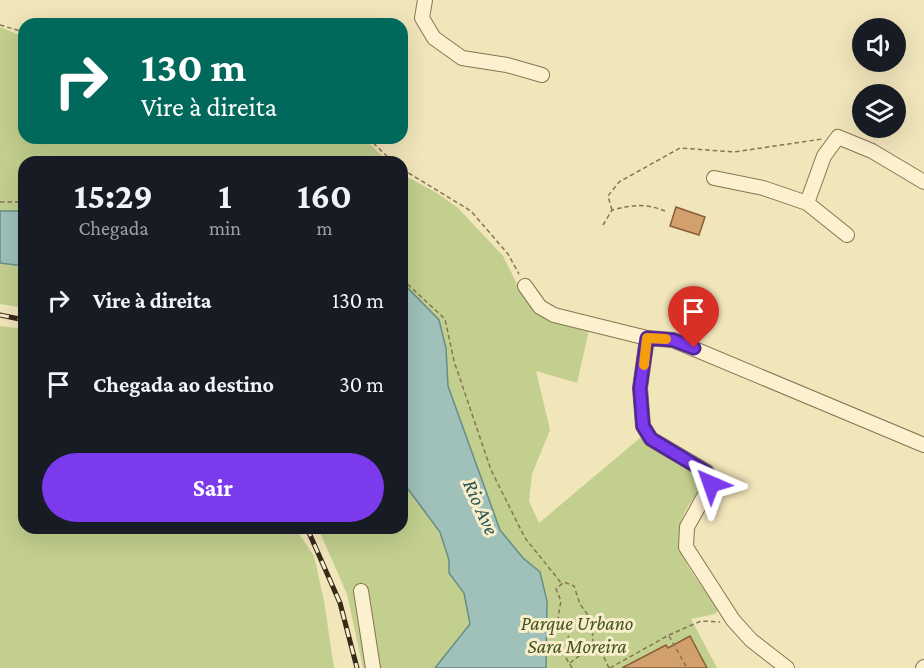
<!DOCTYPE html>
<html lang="pt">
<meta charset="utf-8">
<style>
body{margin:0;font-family:"Crimson Pro",serif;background:#242831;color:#f1f3f6;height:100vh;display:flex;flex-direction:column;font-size:22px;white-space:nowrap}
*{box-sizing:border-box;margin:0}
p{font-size:20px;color:#9ea1a6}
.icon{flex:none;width:33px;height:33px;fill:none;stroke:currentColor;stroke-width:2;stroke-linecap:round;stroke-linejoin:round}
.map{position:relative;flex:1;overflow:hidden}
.side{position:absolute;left:18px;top:156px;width:390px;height:378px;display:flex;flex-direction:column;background:#171b24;border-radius:18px;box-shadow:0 6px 24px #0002}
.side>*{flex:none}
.top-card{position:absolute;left:18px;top:18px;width:390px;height:126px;border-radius:18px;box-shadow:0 6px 24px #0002;background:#00695c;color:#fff;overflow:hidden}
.tools{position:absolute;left:852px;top:18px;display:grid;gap:12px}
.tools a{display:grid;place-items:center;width:54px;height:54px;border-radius:50%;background:#171b24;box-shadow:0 6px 24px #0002;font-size:30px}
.pin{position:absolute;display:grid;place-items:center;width:51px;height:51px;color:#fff;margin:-62px -26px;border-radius:50% 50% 50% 0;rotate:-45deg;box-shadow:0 0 6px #0007}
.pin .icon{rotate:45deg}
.me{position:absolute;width:66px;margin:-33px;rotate:317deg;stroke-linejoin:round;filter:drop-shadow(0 0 4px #0008)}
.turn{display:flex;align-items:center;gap:21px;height:126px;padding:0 24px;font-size:27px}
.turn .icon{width:78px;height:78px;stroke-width:2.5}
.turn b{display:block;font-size:42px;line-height:51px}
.eta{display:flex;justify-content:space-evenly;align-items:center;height:102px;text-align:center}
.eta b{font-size:36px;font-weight:700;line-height:42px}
.cta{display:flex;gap:12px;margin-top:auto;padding:12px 24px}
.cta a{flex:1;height:69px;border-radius:36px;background:#7c3aed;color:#fff;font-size:24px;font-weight:700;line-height:69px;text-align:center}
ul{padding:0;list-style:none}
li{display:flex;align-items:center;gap:18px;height:84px;padding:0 24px}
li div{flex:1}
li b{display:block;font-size:22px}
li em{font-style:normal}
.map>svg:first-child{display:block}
</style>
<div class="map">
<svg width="924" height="668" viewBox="0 0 924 668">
<rect width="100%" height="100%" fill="#f1e5ba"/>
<path fill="#c2cf8e" d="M0,27L24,37V138H364L388,162H24V211H0Z
M402,174L435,192L457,207L503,256L519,288L589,330L577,383L536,371L550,430L532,474L529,501L539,523L640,438C654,446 694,466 698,482C701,491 693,499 688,506C664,546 695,579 720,607L715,614L691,619L717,668H546L547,601L540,572L523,558L500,530L448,386L446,348L439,320L402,282Z
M0,263L24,266V308L0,304Z
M0,326L24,329V528H295L314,556L324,601L334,668H0Z
M402,481L440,532L449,560V573L464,593L470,625L435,668H363L347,594L318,528H402Z"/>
<path fill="#9fc1ba" stroke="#668e88" stroke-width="1.5" d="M0,211H24V266L0,263Z
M402,282L439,320L446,348L448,386L500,530L523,558L540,572L547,601L546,668H435L470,624L464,593L449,573V560L440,532L402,481Z"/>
<path fill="#d2a06d" stroke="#895f38" stroke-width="1.5" d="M676,207L705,217L699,235L670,226Z
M690,636L707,668H622L666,645L668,648Z"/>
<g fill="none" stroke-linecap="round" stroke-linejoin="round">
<g stroke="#887454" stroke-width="16">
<path id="minor" d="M425,0L422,18L434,38L462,58L507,65L542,75
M714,178L763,188L807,203L847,235
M807,203L824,156L838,137L872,151L924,182
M525,286L540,307L554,315L647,338L673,340L924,445
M647,338L640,388L643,426L651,439L707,472L711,484L687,527L686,547L733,620L751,640L787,668
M361,591L373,668
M923,668L924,667"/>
</g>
<path stroke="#887454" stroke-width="1.5" stroke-dasharray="4.5 3" stroke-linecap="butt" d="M288,24L293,19L306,24
M0,25L24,32
M368,138L393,162
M402,169L471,211L508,254L519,274
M0,202H24
M612,210L608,196L619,182L680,148L734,152L822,139
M603,225L612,210C633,205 645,203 665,211
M402,279L445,319L454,361L491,470L525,538L562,584
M669,636L687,668
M570,663L592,646
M572,668L565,656L569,633L558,617L561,601L556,589L564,582L574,586L580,604L592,621L593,645L603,655L609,668
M610,668L669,635L701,621L720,622"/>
<use href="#minor" stroke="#fbf1ce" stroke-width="14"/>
<g stroke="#362a1a" stroke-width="5">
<path id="rail" d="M0,315L24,320
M307,528L340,603L357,668"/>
</g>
<use href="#rail" stroke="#f8eeca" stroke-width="3" stroke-dasharray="9" stroke-linecap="butt"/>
</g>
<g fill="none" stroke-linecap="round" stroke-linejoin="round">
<g stroke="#51269a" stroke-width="15">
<path id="route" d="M694,348L673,340L647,338L640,388L643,426L651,439L706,472L711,484"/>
</g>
<use href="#route" stroke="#7c3aed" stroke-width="10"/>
<path stroke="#f59e0b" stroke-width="10" d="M644,365L647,338L666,339"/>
</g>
<g text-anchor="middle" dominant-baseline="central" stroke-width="6" stroke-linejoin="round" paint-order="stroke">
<g font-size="20" font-style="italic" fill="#42541f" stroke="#f8eeca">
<text x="577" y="623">Parque Urbano<tspan x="577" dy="23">Sara Moreira</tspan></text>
</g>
<g font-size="21" font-style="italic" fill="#285657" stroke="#f8eeca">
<text transform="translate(481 507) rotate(66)">Rio Ave</text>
</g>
</g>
</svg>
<div class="tools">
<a><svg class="icon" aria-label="sound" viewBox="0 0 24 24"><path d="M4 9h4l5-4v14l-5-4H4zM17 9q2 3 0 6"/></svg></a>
<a><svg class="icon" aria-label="layers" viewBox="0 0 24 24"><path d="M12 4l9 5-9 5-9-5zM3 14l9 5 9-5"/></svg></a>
</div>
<div class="pin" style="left:694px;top:348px;background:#d93025"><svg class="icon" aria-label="arrive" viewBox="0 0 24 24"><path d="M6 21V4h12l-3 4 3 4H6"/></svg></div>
<svg class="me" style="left:711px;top:484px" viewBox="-20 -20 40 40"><path d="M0-17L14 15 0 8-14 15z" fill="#7c3aed" stroke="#fff" stroke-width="4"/></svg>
<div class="top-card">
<div class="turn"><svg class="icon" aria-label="right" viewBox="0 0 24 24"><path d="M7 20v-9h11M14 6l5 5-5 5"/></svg><div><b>130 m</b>Vire à direita</div></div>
</div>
<section class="side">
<div class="eta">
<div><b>15:29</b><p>Chegada</p></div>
<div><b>1</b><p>min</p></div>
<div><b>160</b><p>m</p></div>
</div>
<ul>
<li><svg class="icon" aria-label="right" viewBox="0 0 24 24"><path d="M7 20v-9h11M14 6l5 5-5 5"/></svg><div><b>Vire à direita</b></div><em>130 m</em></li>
<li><svg class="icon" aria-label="arrive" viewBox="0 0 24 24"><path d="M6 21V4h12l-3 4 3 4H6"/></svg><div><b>Chegada ao destino</b></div><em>30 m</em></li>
</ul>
<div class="cta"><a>Sair</a></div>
</section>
</div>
